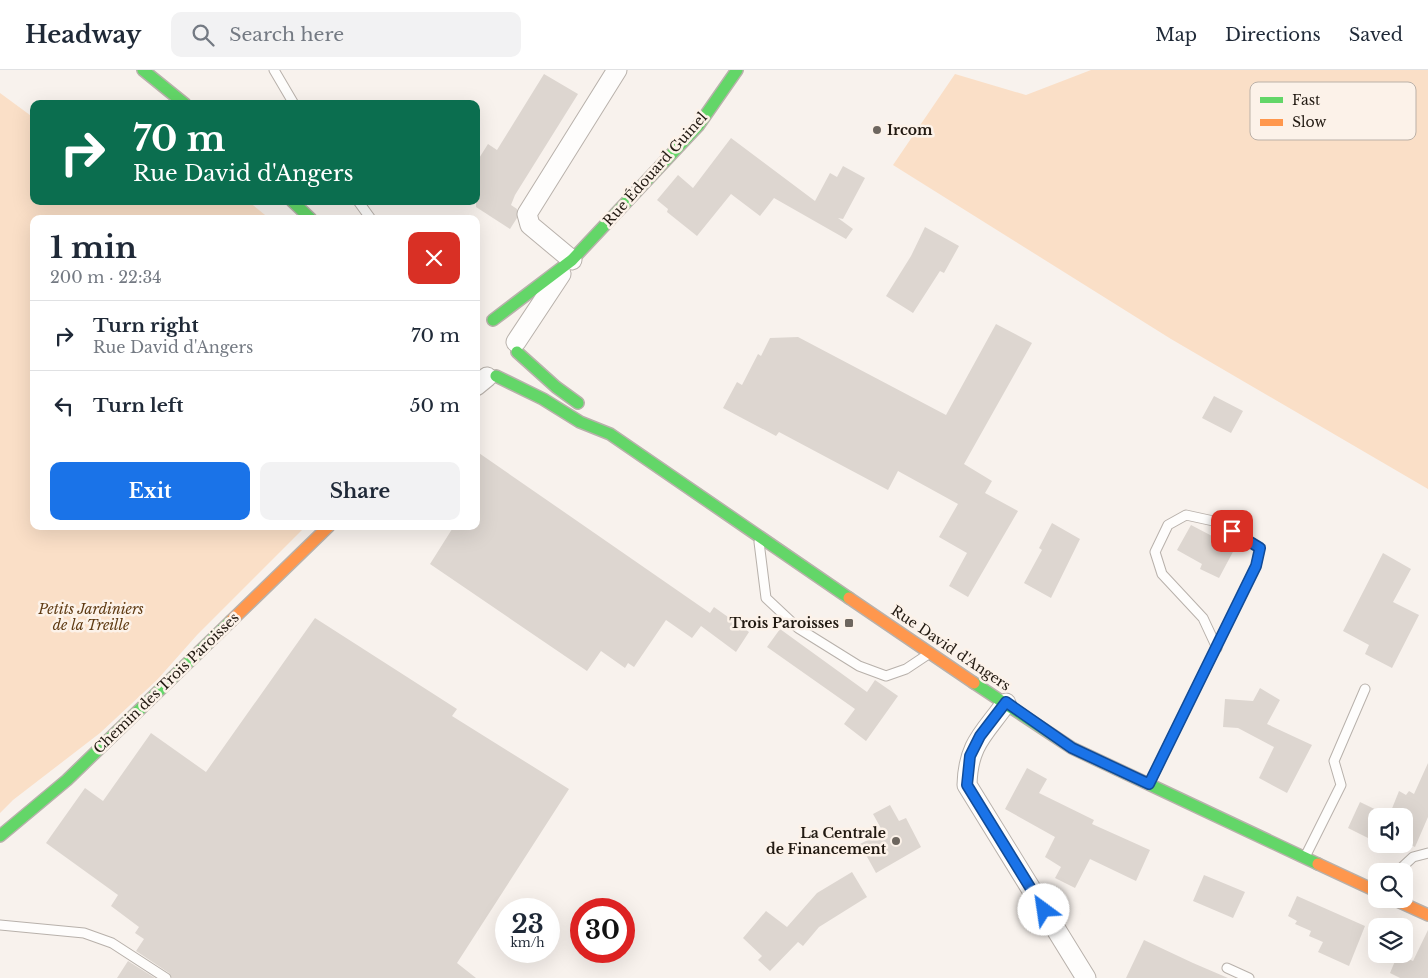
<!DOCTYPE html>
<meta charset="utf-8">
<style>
body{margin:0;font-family:"Libre Baskerville",serif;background:#f2f2f3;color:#1f2937;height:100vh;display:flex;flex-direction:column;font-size:19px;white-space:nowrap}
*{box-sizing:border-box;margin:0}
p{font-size:16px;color:#747a83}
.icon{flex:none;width:28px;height:28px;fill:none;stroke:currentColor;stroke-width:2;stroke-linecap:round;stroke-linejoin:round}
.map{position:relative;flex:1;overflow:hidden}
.side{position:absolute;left:30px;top:145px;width:450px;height:315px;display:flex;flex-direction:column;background:#fff;border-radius:10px;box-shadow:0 5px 20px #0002}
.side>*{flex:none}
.guide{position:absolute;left:30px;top:30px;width:450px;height:105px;border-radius:10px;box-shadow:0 5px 20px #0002;background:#0b6e4f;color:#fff;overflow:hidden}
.controls{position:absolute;left:1368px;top:738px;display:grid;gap:10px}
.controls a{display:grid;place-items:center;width:45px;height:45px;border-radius:10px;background:#fff;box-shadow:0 5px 20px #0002;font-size:25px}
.speed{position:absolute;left:495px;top:828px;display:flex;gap:10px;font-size:25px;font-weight:700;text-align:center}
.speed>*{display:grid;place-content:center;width:65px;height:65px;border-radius:50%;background:#fff;box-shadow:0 5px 20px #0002;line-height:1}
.speed small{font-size:12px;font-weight:400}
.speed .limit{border:8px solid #d22;background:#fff;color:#111}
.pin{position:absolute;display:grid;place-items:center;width:42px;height:42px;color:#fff;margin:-21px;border-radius:10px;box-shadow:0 2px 8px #0006}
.me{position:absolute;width:55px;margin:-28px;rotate:329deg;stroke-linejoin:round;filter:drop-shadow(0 0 4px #0008)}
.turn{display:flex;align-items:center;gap:18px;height:105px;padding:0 20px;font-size:22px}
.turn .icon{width:65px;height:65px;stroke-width:2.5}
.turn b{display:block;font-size:35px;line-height:42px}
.round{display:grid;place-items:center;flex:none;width:52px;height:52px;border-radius:10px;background:#f2f2f3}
.head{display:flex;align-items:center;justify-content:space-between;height:85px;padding:0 20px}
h1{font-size:30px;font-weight:800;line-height:38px}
.action{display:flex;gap:10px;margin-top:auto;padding:10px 20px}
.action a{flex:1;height:58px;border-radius:10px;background:#1a73e8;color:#fff;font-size:20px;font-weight:800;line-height:58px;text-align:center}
.action a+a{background:#f2f2f3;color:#1f2937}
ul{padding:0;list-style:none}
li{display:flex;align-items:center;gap:15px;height:70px;padding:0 20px;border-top:1px solid #e0e1e3}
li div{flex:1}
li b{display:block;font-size:19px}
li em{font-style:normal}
header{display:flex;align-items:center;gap:30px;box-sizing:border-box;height:70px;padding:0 25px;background:#fff;border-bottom:1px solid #e0e1e3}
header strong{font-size:24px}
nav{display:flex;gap:28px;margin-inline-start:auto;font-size:18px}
.search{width:350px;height:45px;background:#f2f2f3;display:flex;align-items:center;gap:12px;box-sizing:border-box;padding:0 18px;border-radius:10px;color:#747a83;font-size:19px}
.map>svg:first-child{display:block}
</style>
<header>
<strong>Headway</strong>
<div class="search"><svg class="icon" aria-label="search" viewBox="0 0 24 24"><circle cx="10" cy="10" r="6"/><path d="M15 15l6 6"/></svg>Search here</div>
<nav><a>Map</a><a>Directions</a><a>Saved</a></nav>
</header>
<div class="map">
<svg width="1428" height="908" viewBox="0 0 1428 908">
<rect width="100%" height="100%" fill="#f8f2ed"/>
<path fill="#fadfc7" d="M1091,0H1428V419L1171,269L893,95L955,4L1026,25Z
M0,23L34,48V131H248L270,149H34V456H306L197,565L157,610L100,663L13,730L0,743Z"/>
<path fill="#ddd6d0" d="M544,4L578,24L515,125L511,135L517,139V148L510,159L476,137V93L488,74L497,80Z
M731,68L815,131L830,103L837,107L843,96L865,108L843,149L838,148L853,159L846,169L774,128L760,146L731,124L697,166L667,142L668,139L657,130L678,105L693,118Z
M925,157L959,176L944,203L940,201L913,243L886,226L911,186Z
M996,254L1032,273L964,394L992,411L985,423L1018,441L968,527L949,516L967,483L939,467L958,434L898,401L888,420L779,362L776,366L723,338L737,312L742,315L758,284L761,286L770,268L798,267L946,345Z
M1214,326L1243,341L1231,363L1202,348Z
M476,381L710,543L714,537L749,562L736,582L701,556L692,568L666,550L634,597L628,593L625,598L601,581L587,601L430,494L454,456H476Z
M1052,453L1080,469L1051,528L1024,513L1042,480L1039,478Z
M1191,455L1235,478L1219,508L1200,499L1202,494L1177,480Z
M1383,483L1411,499L1393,532L1419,545L1392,598L1365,584L1369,575L1343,561Z
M315,548L457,639L452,646L569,719L457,893L476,908H172L169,903L136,881L144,869L135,863L139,857L111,836L118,825L46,773L85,718L103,731L151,663L206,702Z
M780,559L867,622L875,610L898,626L866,671L844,654L855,639L767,577Z
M1260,618L1280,630L1267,654L1312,675L1287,723L1259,708L1274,677L1238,658L1223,657L1225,629L1253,631Z
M1428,693V747L1415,777L1404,772V746H1376V772L1348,758L1360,732L1389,746L1399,721L1406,725L1409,721L1414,724Z
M1027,698L1047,709L1039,723L1094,750L1092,754L1150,780L1136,811L1090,789L1075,818L1055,808L1061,797L1045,787L1055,767L1005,739Z
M890,735L899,751L906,748L921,777L876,803L860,774L883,762L873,744Z
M852,802L867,827L819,857L803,876L798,872L770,901L758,890L762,886L743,868L766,841L787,857L817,823Z
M1204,805L1245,822L1233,848L1193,831Z
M1297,826L1365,856L1349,896L1318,882L1323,872L1309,866L1311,861L1295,854L1297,851L1288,846Z
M1428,860V908H1400L1390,903L1398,884L1413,891Z
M1144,870L1193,893L1228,908H1126Z
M128,891L155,908H117Z"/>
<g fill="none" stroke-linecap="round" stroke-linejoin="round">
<g stroke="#b8b1ab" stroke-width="11">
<path id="lane" d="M274,0L294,34
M358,131L371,149
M759,472L766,528L798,558L859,596L886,606L906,599L927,585
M1150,712L1256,496L1260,478L1218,452L1186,445L1168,455L1155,482L1162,504L1203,548L1217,578
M1306,785L1341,715L1334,691L1365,619
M1398,801L1413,787L1428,783
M0,855L84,863L112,873L166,908
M1227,898L1249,908"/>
</g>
<g stroke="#b8b1ab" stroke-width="21">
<path id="street" d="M572,190L530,155L527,144L617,0
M516,272L561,204
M476,316L487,307
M1006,633C984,664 968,674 967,715L1086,908"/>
</g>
<g stroke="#b8b1ab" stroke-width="14">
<path id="fast" d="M143,0L185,34
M292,131L311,149
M493,250L572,190L698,56L737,0
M517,282L556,317L578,333
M496,306L543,329L580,352L610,364L849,528
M974,613L1072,678L1318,794
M0,766L67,710L231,551"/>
</g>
<g stroke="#b8b1ab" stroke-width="14">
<path id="slow" d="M849,528L974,613
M231,551L329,456
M1318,794L1376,821
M1393,829L1428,845"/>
</g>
<use href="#lane" stroke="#fefdfc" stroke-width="9"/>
<use href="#street" stroke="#fefdfc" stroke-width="19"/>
<use href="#fast" stroke="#63d668" stroke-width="11"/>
<use href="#slow" stroke="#ff974d" stroke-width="11"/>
</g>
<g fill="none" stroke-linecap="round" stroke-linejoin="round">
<g stroke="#114b97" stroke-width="12">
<path id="route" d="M1044,840L967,715L970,686L980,666L1006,632L1072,678L1149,714L1256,496L1260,478L1232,461"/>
</g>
<use href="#route" stroke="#1a73e8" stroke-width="9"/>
</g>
<g fill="#6d665f" stroke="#fcf2e9" stroke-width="2">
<circle cx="877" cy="60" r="5"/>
<rect x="844" y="548" width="10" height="10" rx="2.5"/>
<circle cx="896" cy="771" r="5"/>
</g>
<g text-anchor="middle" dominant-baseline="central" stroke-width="5" stroke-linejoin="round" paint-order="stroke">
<g font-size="14" font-weight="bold" fill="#221a12" stroke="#fcf2e9" text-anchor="end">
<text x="887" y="60" text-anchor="start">Ircom</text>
<text x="839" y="553">Trois Paroisses</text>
<text x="886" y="763">La Centrale<tspan x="886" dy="16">de Financement</tspan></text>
</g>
<g font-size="14" fill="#221a12" stroke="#fcf2e9">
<text transform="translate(655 99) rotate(-48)">Rue Édouard Guinel</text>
<text transform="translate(951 578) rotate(34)">Rue David d'Angers</text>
<text transform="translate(166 613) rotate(-44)">Chemin des Trois Paroisses</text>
</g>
<g font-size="14" font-style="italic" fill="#5f3b14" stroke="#fcf2e9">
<text x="91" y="539">Petits Jardiniers<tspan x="91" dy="16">de la Treille</tspan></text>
</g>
</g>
<rect x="1250" y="12" width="166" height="58" rx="8" fill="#fcf2e9" stroke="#bbb1a8" stroke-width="1"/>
<rect x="1260" y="27" width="23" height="6" fill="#63d668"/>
<rect x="1260" y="49" width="23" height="7" fill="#ff974d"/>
<g font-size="14" fill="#221a12">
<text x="1292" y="35">Fast</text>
<text x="1292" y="57">Slow</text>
</g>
</svg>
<div class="controls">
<a><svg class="icon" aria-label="sound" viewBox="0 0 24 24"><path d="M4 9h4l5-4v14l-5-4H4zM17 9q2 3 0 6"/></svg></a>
<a><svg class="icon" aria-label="search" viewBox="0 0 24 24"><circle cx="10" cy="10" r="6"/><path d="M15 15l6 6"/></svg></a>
<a><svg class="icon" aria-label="layers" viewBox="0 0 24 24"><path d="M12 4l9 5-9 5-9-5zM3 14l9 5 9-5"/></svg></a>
</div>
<div class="speed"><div>23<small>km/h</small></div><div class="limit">30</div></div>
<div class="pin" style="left:1232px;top:461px;background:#d93025"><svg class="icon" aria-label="arrive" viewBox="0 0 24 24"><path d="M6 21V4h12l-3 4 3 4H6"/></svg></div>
<svg class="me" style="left:1044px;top:840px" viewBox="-20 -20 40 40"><circle r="19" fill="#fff"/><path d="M0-13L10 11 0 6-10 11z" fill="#1a73e8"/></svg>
<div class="guide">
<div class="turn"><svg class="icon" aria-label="right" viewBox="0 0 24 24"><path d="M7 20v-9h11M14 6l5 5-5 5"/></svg><div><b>70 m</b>Rue David d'Angers</div></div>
</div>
<section class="side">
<div class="head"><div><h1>1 min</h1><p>200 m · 22:34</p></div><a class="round" style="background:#d93025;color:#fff"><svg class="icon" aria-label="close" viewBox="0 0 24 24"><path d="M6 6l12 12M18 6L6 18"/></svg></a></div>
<ul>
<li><svg class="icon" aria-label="right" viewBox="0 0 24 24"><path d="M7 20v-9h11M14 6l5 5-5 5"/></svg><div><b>Turn right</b><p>Rue David d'Angers</p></div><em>70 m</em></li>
<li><svg class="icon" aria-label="left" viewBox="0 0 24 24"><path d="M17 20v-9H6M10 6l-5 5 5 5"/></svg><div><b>Turn left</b></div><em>50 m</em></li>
</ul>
<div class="action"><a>Exit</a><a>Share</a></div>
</section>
</div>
